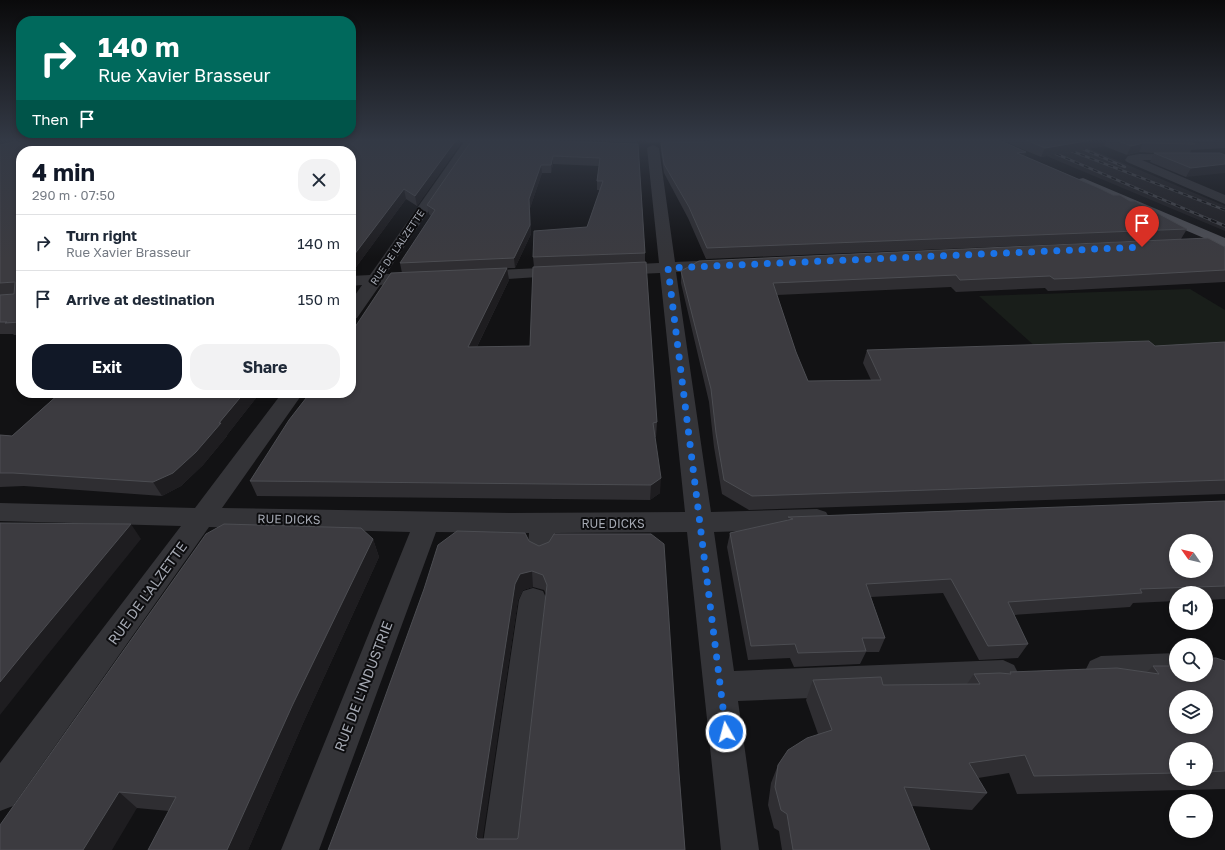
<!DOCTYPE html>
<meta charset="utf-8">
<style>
body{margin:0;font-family:"Golos Text",sans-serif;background:#f2f2f3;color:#1f2937;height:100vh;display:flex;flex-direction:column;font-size:15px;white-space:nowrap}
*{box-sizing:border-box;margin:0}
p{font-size:13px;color:#747a83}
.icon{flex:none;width:22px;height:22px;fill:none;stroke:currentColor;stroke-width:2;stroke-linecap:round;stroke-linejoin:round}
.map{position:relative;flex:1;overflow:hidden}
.side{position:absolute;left:16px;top:146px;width:340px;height:252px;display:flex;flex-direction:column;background:#fff;border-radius:16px;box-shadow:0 2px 6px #0003}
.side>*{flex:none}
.hud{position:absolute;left:16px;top:16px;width:340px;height:122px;border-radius:16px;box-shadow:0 2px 6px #0003;background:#00695c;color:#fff;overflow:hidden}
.needle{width:26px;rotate:304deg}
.buttons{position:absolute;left:1169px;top:534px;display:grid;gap:8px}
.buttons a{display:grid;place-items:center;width:44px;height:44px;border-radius:50%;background:#fff;box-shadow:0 2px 6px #0003;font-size:20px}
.pin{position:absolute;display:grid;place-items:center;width:34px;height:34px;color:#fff;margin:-41px -17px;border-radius:50% 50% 50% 0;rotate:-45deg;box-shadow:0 0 4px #0007}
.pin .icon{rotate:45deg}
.me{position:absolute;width:44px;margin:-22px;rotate:353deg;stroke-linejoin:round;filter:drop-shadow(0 0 3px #0008)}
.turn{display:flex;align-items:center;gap:14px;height:84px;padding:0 16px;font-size:18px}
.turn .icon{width:52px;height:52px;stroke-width:2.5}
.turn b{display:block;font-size:28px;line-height:34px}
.then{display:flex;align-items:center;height:38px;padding:0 16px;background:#0003;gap:8px;font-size:15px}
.round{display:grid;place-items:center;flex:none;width:42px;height:42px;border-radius:16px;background:#f2f2f3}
.summary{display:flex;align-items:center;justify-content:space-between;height:68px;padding:0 16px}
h1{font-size:24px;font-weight:700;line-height:30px;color:#111827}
.cta{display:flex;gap:8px;margin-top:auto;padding:8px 16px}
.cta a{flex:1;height:46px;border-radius:16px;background:#111827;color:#fff;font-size:16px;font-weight:700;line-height:46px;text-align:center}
.cta a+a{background:#f2f2f3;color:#1f2937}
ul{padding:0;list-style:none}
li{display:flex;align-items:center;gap:12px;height:56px;padding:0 16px;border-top:1px solid #e0e1e3}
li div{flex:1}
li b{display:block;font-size:15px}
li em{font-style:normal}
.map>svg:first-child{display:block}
</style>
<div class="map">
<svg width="1225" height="850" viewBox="0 0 1225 850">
<rect width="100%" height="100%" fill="#121214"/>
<path fill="#1f1e21" d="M1008,140H1069L1225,206V231Z"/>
<path fill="#191e1a" d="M1190,289L1225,310V348L1038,349L979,296Z"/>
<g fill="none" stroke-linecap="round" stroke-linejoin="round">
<path fill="#343438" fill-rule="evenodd" d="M459,140H505L506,142L501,145L474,144L386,274L416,273L422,275L424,278L422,281L380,285L357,318L351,319V301L362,285L351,286V276L370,275L463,143Z
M653,145L659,148L675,262L719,260L725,262L727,265L725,268L719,270L676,272L711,512L817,509L826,512L830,519L826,526L817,529L714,532L734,671L1003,660L1014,665L1019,675L1014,685L1003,690L738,701L759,850H721L687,532L555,533L554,549L550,556L541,560L532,556L528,549L529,533L436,532L319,850H281L410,532L209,527L13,806L0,811V763L181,526L0,521V503L195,508L282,393H303L222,508L510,513L685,512L660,273L616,275L610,273L608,270L610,267L616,265L659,263L647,148Z
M1139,154L1225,155V161L1142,160L1225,195V204L1127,162L1125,160L1128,156Z
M562,267L568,269L570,272L568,275L478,281L472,279L470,276L472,273L478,271Z
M533,588L543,591L547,600L520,850H482L519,600L523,591Z
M1176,653V675H1189L1187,678L1176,683L1101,686L1090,681L1085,671L1090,661L1101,656Z"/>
<path fill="#505157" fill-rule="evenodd" d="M1083,178L1225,238V247L1079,185L1077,182L1079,179Z"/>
<g stroke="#47484d" stroke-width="2.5">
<path id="rail-far1" d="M1043,140L1225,210
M1062,140L1125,167
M1047,150L1213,221"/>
</g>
<g stroke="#47484d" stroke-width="3">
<path id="rail" d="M1211,220L1225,226"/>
</g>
<use href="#rail-far1" stroke="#0d0d0f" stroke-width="1.5" stroke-dasharray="5" stroke-linecap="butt"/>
<use href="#rail" stroke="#0d0d0f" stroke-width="2" stroke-dasharray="6" stroke-linecap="butt"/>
</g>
<path fill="#2f2e32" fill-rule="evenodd" d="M0,140L263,143L267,140H461V143L417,206L406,199L351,274V151H21V335H14L13,334H0Z
M472,140L638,144L645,253V262L657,422L656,437H655L660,493L650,500L257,496L250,481L310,393L402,273L400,263L431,216L429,214L427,205ZM553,164L599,166L597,181V190H600L587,227L533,257L534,267L530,346L477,347L509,280L507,268H515L531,234L530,208L542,173H551Z
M585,140H637V143Z
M646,140H717L701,142L648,143Z
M1001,140H1225V148L1191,150L1190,153H1220L1186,177L1150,162L1154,153L1139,152L1127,155L1104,146L1041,157Z
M702,142L1026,152L1024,156L1113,195L1130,201L1187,229L1181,239L1225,247V282L1073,290L1048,291L1045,288L956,292L951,287L777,295L796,352L808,381L871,380L863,363L867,350L1155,346L1225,342V494L749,510L722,494L714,447L709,402L681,283V271L1160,240L706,259L688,218L664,173L661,152V143Z
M60,393H260L227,435V436L203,465L181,486L162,496L24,486L0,487V435L12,436Z
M1225,501V599L1206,600V593H1176V601L1133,603L1130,607L1014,615L1028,644L1018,658L979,660L943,593L871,597L885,638L879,652H866L860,664L794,667L790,658L748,660L727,547L730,533L787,521L788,517Z
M373,539L379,557L304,721L248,850H148L169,811L137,808L0,850Z
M529,541L679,773L685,850H328ZM533,587L544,590L546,594L518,838L517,839H482L518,600L523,590Z
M1225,661V789L1017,794L1009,773L978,778L987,793L972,810L912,806L930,850H782L779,831L774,828L768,805L771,783L778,765L818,734L806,700L813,680L883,685L967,684L974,674H1009L1010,672H1147L1153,666L1176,675ZM1176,749H1206V779H1176Z"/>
<path fill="#1e1d20" d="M0,140H26L0,146Z
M249,140H264L251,150L248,143V141Z
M456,140H461V143L417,206L415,196Z
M701,140H717L701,142Z
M1092,140H1107L1104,146L1041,157L1045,148Z
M1143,143L1139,152L1127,155L1131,146Z
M1026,152L1023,161L1017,153Z
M553,156V164L551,173V165Z
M1225,164V173L1186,177L1191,168Z
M541,165L542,173L530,208L531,234L515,268L514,258L529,199Z
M404,189L406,199L351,274V259Z
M507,268L509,280L470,361L468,347Z
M244,393H260L227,435V436L203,465L181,486L162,496L153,482L219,423Z
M661,478L660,493L650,500L651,485Z
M131,524L141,539L45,658L0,715V682L31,644Z
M373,539L379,557L304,721L248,850H227L293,704Z
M532,571L533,587L523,590L518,600L481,850L476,837L515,584L520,574Z
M119,792L137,808L112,850H83Z"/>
<path fill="#3c3b40" stroke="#4c4d52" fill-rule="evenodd" d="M23,140H249L248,141V143H263L267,140H456L415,196L404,189L351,259V151H21V322L5,323L7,322H0V295L14,294L15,282L0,283V145Z
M472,140H533L638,144L645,253L533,257L534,231L587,227L603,181H597L600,158L553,156L551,165H541L529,199L530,225L514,258L400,263L435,210L427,205Z
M722,140H999L1026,152L1017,153L1099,188L1113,195H1120L1130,201H1135L1187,229L707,248L689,207L664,164L661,143L702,142Z
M1026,140H1092L1045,148Z
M1116,140H1214L1187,141L1195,144L1143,143L1131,146Z
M1154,153H1220L1225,155V164L1191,168Z
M1208,238L1225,247V270L1079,278L1054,279L1050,276L960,280L956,275L773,283L796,352L808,381L881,380L867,350L1149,341L1155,346L1225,342V480L752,496L724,480L716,433L711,389L681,271L699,261Z
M646,262L657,422L653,423L661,478L651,485L250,481L289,420L310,393H351V333L391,273L507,268L468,347L530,346L533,267Z
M60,393H244L219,423H221L196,452L173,473L153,482L13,473H0V435L12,436Z
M1225,501V586L1140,589L1142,593L1008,602L1028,644L988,646L951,579L866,584L885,638H862L866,651L798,653L795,644L751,646L730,533L793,519L788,517ZM1176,541H1206V571H1176Z
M0,523L131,524L31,644L0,682Z
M224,524L361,528L373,539L293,704L227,850H148L176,797L119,792L83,850H0V825L206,534Z
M457,531L525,533L529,541L539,546L549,542L554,534H651L664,544L679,773L685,850H328L368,744L424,589L438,545ZM532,571L543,575L547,585L518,838L517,839H478L476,837L515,584L520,574Z
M1210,658H1216L1225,661V771L1206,772V749H1176V773L1034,776L1025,755L969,763L987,793L904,787L930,850H793L787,814L781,810L775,787L778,765L788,750L807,738L832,730L813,680L881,677L883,685L980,684L974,674L1000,673L1011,674L1010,672L1117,668L1159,674L1153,666H1176V675H1206V660ZM1176,697H1206V727H1176Z"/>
<linearGradient id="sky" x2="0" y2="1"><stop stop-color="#0a0a0b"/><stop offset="0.54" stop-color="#333945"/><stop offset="1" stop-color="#333945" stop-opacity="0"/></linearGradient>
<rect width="1225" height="259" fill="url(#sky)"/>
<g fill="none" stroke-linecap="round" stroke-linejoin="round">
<path stroke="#1a73e8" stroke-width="7" stroke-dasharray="0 12.6" d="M726,732L668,268L1142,247"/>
</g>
<g text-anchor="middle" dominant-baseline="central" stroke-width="4" stroke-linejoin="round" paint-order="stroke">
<g font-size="10" fill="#a5a9b3" stroke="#0d0d0f">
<text transform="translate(397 247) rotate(-56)">RUE DE L'ALZETTE</text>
</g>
<g font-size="12" fill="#a5a9b3" stroke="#0d0d0f">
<text transform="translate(289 519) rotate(1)">RUE DICKS</text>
<text x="613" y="523">RUE DICKS</text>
</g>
<g font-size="14" fill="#a5a9b3" stroke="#0d0d0f">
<text transform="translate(147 593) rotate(-54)">RUE DE L'ALZETTE</text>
<text transform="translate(363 686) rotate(-69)">RUE DE L'INDUSTRIE</text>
</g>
</g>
</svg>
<div class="buttons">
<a><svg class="needle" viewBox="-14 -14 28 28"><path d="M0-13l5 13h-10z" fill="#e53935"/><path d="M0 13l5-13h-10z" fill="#747a83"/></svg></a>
<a><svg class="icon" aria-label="sound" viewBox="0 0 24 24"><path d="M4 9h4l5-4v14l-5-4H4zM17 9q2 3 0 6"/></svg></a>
<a><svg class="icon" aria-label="search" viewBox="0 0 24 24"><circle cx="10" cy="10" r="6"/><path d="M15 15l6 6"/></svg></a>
<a><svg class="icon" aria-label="layers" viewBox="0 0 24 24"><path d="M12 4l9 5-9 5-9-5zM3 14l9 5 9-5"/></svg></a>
<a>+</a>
<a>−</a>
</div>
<div class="pin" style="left:1142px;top:247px;background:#d93025"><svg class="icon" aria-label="arrive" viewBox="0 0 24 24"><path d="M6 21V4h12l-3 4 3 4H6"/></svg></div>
<svg class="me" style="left:726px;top:732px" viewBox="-20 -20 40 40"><circle r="17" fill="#1a73e8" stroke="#fff" stroke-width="3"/><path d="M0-11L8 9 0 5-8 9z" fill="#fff"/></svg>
<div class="hud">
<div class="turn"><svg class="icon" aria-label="right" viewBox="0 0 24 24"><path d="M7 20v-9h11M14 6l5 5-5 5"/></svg><div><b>140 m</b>Rue Xavier Brasseur</div></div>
<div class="then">Then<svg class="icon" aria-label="arrive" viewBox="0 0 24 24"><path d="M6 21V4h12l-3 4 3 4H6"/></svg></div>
</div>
<section class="side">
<div class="summary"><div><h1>4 min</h1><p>290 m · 07:50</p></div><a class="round"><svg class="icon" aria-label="close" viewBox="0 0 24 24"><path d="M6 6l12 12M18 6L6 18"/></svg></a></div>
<ul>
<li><svg class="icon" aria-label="right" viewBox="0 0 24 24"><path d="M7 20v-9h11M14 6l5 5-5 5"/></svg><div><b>Turn right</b><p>Rue Xavier Brasseur</p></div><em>140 m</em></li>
<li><svg class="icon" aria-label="arrive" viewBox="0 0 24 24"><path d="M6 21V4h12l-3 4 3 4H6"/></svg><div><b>Arrive at destination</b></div><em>150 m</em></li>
</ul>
<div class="cta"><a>Exit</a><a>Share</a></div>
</section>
</div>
